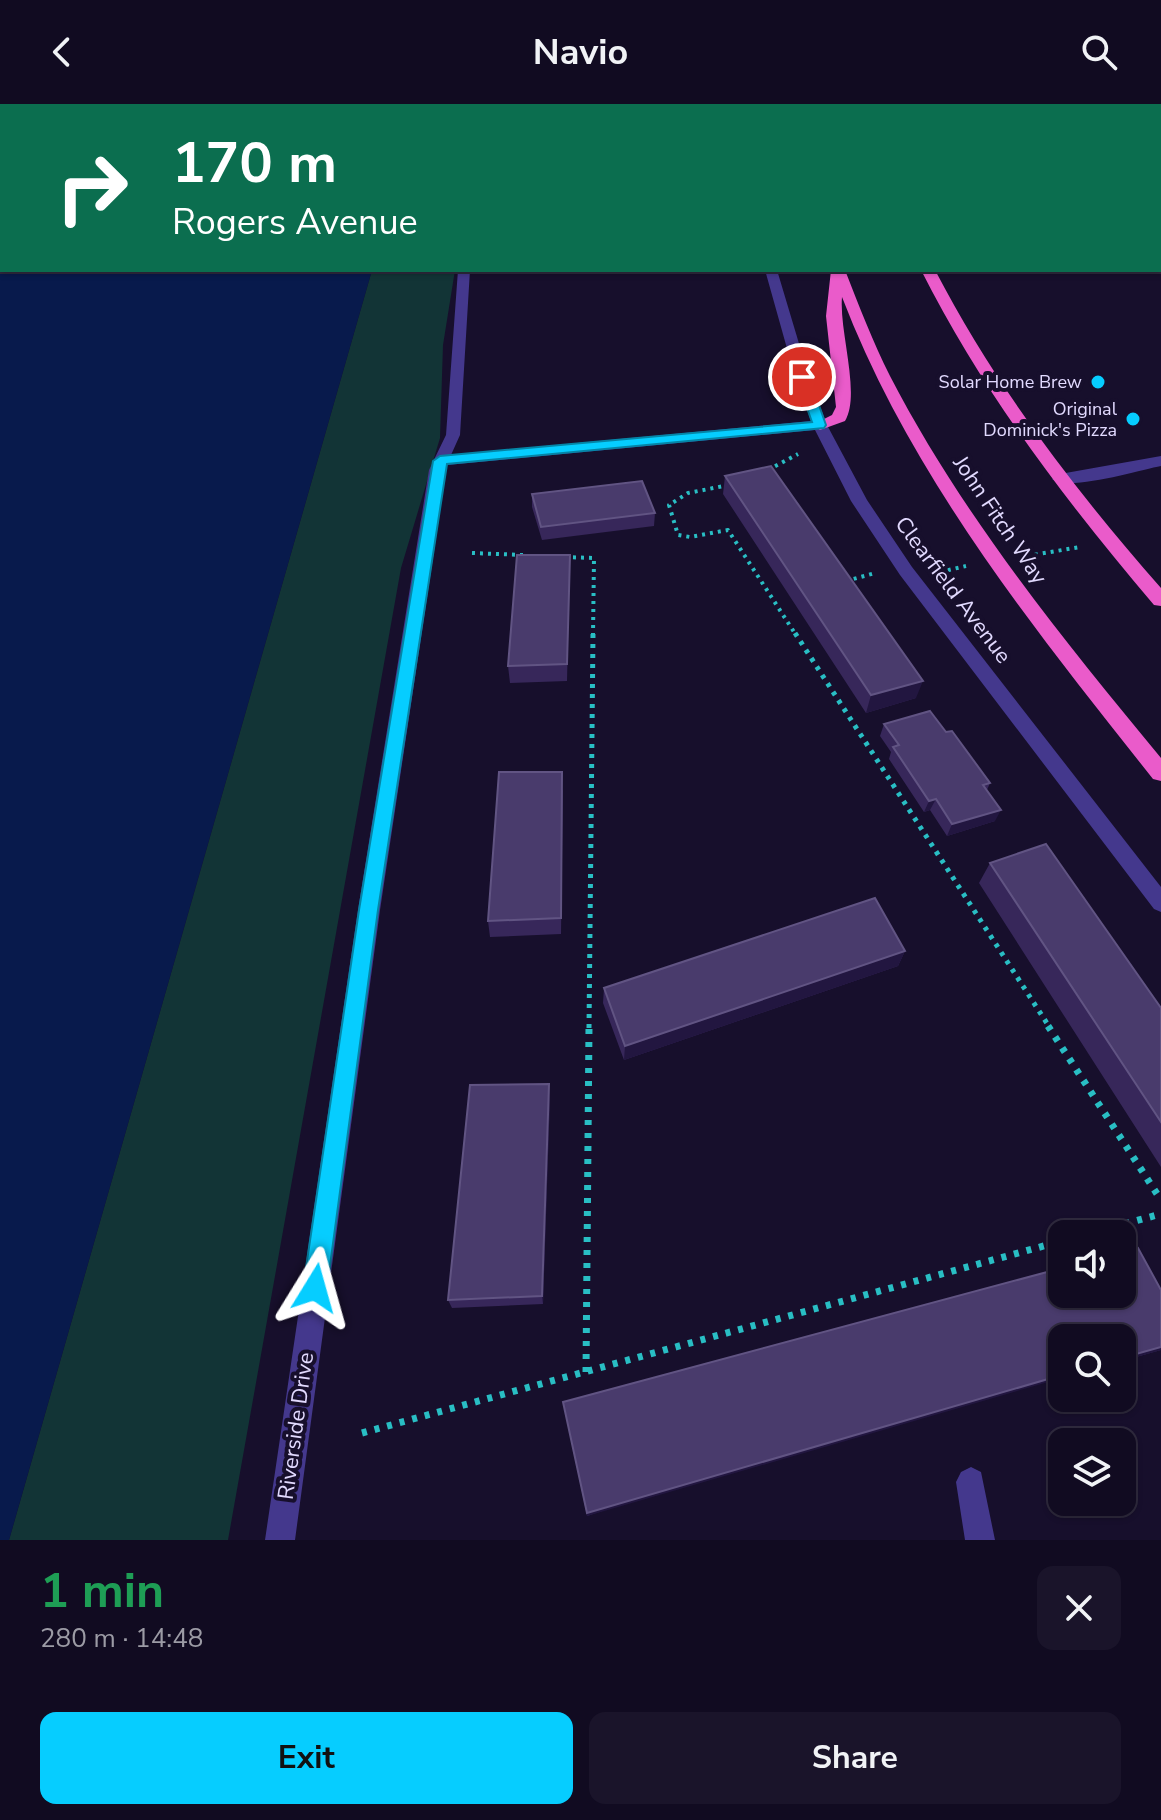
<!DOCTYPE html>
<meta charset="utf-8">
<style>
body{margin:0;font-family:"Nunito Sans",sans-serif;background:#1a142a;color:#f1f3f6;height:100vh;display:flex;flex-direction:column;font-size:30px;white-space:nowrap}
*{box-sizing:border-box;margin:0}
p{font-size:26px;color:#9c9ba5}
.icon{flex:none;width:44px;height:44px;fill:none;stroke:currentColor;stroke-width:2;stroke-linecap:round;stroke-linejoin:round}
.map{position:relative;height:1436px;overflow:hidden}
.panel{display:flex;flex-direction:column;background:#110b21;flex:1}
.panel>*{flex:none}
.top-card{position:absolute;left:0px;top:0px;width:1162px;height:168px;box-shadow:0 2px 6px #0004,0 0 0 2px #302b3f;background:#0b6e4f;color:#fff;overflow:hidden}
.fabs{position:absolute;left:1048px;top:1116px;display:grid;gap:16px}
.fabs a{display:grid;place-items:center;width:88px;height:88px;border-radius:16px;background:#110b21;box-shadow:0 2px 6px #0004,0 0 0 2px #302b3f;font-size:40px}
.pin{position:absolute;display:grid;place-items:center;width:68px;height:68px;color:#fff;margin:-34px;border:4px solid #fff;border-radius:50%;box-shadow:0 2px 8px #0007}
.me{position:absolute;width:88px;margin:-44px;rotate:8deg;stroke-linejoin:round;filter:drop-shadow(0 0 6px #0008)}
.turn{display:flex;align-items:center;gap:28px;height:168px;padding:0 40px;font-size:36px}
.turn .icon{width:104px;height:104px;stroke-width:2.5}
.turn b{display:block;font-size:56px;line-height:68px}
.round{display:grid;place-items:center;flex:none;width:84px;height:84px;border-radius:16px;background:#1a142a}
.headline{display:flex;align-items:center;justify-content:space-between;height:136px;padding:0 40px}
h1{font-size:48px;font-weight:700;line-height:60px;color:#1e9e55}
.action{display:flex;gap:16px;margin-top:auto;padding:16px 40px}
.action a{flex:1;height:92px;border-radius:16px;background:#06cdff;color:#111;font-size:32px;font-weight:700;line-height:92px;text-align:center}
.action a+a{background:#1a142a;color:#f1f3f6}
header{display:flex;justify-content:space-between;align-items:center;height:104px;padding:0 40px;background:#110b21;font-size:36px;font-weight:700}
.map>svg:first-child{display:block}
</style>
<header><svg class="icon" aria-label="back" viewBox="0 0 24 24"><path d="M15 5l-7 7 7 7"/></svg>Navio<svg class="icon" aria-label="search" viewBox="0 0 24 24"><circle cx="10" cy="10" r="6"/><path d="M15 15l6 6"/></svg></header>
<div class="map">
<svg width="1161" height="1436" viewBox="0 0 1161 1436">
<rect width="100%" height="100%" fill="#170f2c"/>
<path fill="#123436" d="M372,166H455L443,241L440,334L401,464L228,1436H9Z"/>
<path fill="#081a4c" d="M0,0H394L2,2V166H372L9,1436H0Z"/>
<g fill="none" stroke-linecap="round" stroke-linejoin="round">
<path stroke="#29bec4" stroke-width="4" stroke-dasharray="3 5" stroke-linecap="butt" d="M768,366L798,350
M729,381L688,389L669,401L678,431L690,433L728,426L796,531
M472,449L523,451
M1027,452L1080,443
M565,453L594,454L593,531
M940,468L966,462
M846,477L875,469"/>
<path stroke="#29bec4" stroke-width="5" stroke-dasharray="4 6" stroke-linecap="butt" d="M795,529L1050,924
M589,924L593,529"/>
<path stroke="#29bec4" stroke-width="7" stroke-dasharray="5 8" stroke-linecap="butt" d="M1048,922L1161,1096
M1087,1130L1161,1110
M586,1268L589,922
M362,1329L1062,1137"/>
<path fill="#44388d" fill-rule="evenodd" d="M624,0H638L639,2H625Z
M1160,57H1161V63H1160Z
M458,166H470L460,331L451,351L811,317L795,273L765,166H777L809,273L827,321L867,396L912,463L1161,783V808L1154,805L900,471L851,397L815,326L447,361L380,806L295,1436H265L358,806L429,366L446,331Z
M1161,352V362C1140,366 1067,388 1052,375L1060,370Z
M971,1363L981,1368L995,1436H965L956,1378L961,1368Z"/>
<path fill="#ea5bca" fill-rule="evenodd" d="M699,0H712L714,2H701Z
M839,0H851L852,2H840Z
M831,166H845C859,202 873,238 890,272C962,411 1062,534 1161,654V677L1153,675C1035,526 911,373 842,193C839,228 861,290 845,317L820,326L812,321L832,311L836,303L826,212Z
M921,166H935C996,283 1074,385 1161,484V502L1154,501C1065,396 983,289 921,166Z"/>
</g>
<path fill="#37275a" d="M725,372L916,594L866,609L723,390Z
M532,390L655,409L654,422L542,436L532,403Z
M570,451L567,577L510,579L508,562Z
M884,620L946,628L990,679L987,686L995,717L947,732L930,706L924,708L889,655L891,648L880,632Z
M563,685L561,830L490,833L488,817Z
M990,759L1161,904V1063L979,779Z
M905,847L898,862L624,956L603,899L604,884Z
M550,993L543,1200L452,1204L448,1196Z
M1161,1186V1246L1122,1257V1234L587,1412L563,1298Z"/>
<path fill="#221640" d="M923,577L916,594L866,609L871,591Z
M936,695L930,706L924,708L929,697Z
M1001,706L995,717L947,732L952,720Z
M905,847L898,862L624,956L625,942Z
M549,980L550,993L543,1200L542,1192Z
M1161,1243V1246L1122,1257V1254Z
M1062,1271V1274L587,1412V1409Z"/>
<path fill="#493b6c" stroke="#615483" stroke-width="2" d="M943,0H981L983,2H944Z
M1039,0H1062L1064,2H1041Z
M771,362L923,577L871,591L725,372Z
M642,377L655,409L541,423L532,390Z
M517,451H570L567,560L508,562Z
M930,607L946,628L952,627L990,679L983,681L1001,706L952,720L936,695L929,697L893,643L899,641L884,620Z
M499,668H562L561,814L488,817Z
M1046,740L1161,904V1018L990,759Z
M875,794L905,847L625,942L604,884Z
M549,980L542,1192L448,1196L470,981Z
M1138,1144L1161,1186V1243L1122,1254V1234H1062V1271L587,1409L563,1298L1062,1164V1190H1122V1148Z"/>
<path fill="#06cdff" stroke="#0485a6" stroke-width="2" d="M802,270L809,273L826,321L824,324L447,360L378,806L327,1184L324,1193L315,1196L307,1193L303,1184L359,806L433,357L440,352L812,318L796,273Z"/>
<g fill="#06cdff" stroke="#170f2c" stroke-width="3">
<circle cx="1098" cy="278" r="8"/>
<circle cx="1133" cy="315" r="8"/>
</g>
<g text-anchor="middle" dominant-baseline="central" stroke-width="8" stroke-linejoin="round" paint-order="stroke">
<g font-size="18" fill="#e2daff" stroke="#170f2c" text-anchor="end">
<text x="1082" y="278">Solar Home Brew</text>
<text x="1117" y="305">Original<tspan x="1117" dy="21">Dominick's Pizza</tspan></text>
</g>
<g font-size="22" fill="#e2daff" stroke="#170f2c">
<text transform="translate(1000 416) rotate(56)">John Fitch Way</text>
<text transform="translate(953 486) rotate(53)">Clearfield Avenue</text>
<text transform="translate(296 1322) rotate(-82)">Riverside Drive</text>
</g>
</g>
</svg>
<div class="fabs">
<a><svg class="icon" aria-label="sound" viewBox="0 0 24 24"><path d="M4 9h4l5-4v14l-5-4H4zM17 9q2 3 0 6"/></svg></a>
<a><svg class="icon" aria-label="search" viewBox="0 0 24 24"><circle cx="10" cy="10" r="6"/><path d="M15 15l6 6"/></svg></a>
<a><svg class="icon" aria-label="layers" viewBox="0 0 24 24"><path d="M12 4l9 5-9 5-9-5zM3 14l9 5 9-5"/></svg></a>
</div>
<div class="pin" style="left:802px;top:273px;background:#d93025"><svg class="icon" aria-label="arrive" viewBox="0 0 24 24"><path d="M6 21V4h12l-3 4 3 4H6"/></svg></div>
<svg class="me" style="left:315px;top:1184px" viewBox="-20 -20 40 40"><path d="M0-17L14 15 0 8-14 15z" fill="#06cdff" stroke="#fff" stroke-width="4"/></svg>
<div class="top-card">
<div class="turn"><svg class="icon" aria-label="right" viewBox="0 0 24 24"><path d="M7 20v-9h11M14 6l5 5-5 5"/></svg><div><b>170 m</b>Rogers Avenue</div></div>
</div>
</div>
<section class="panel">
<div class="headline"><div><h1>1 min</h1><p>280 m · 14:48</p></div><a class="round"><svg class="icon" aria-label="close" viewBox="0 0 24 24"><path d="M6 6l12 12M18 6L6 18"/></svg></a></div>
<div class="action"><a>Exit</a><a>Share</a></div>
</section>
